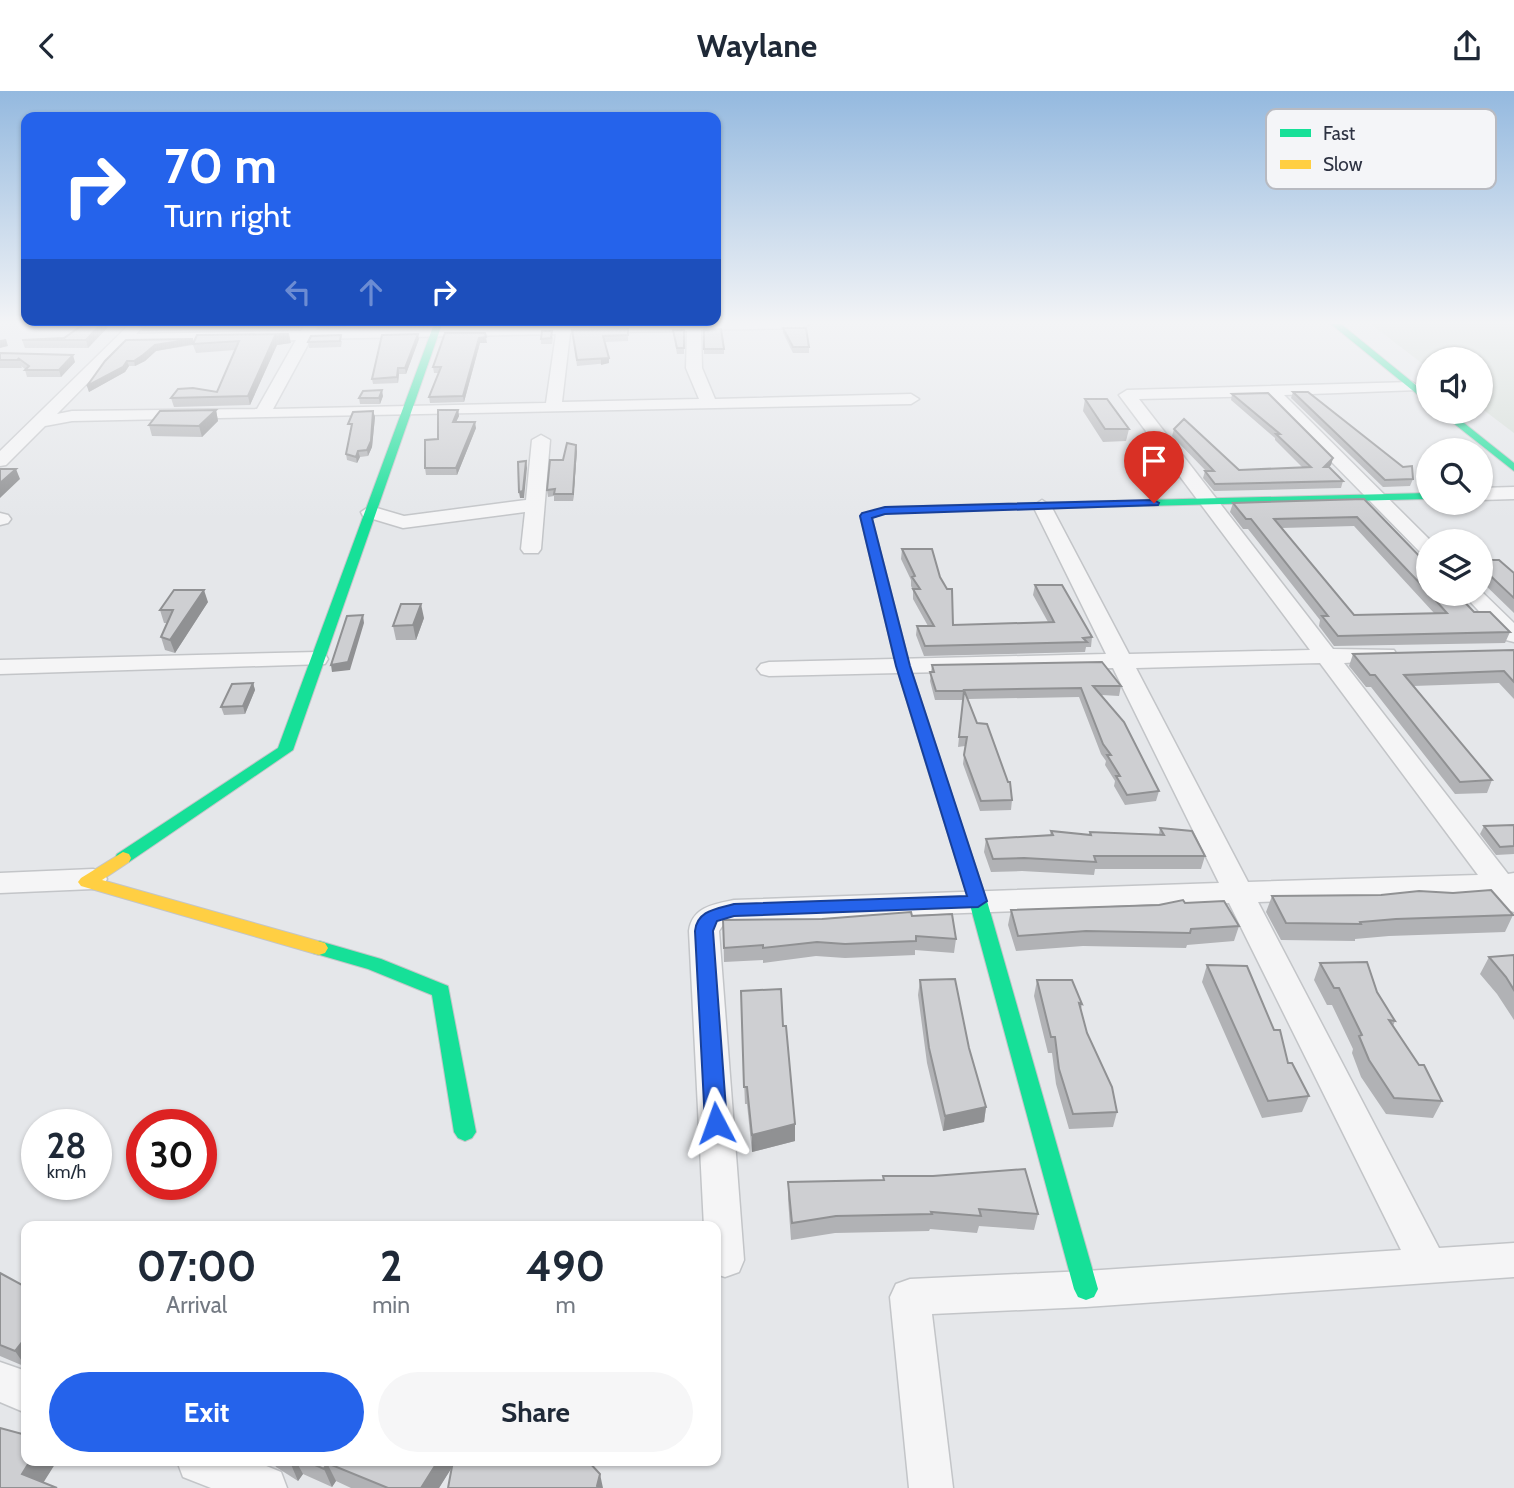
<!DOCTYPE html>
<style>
body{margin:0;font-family:Cabin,sans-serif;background:#f6f6f7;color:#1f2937;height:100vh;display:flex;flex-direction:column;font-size:26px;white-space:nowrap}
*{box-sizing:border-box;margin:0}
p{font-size:23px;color:#747a83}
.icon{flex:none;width:38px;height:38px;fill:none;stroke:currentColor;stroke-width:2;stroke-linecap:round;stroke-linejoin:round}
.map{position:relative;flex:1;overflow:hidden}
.side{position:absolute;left:21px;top:1130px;width:700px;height:245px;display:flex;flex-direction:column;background:#fff;border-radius:14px;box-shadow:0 2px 5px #0004}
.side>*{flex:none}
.hud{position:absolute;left:21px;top:21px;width:700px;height:214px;border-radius:14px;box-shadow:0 2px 5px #0004;background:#2563eb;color:#fff;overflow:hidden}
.controls{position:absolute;left:1416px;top:256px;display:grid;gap:14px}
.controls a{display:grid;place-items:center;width:77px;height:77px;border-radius:50%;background:#fff;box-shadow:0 2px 5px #0004;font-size:35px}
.speed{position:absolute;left:21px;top:1018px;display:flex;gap:14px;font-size:35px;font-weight:700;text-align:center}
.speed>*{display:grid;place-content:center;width:91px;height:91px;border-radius:50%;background:#fff;box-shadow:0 2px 5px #0004;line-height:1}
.speed small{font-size:18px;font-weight:400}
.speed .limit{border:10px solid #d22;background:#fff;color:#111}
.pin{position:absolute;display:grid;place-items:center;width:60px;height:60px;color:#fff;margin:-72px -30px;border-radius:50% 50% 50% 0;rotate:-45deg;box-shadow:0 0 7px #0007}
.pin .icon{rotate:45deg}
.me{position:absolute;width:77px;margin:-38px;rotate:356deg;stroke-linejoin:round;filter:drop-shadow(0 0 5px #0008)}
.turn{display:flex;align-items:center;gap:24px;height:147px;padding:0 28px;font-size:32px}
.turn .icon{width:91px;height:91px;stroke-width:2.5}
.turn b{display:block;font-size:49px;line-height:60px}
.lanes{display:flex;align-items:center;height:66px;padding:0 28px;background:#0003;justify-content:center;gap:35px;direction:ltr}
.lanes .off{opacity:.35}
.eta{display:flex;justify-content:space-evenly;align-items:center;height:119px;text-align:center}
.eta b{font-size:42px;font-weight:700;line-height:49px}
.button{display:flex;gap:14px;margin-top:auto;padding:14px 28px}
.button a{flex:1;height:80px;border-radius:42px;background:#2563eb;color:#fff;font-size:28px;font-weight:700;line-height:80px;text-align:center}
.button a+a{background:#f6f6f7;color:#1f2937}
header{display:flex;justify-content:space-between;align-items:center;height:91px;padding:0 28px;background:#fff;font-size:32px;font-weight:700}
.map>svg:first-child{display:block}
</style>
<header><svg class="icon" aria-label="back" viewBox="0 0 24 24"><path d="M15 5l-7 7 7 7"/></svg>Waylane<svg class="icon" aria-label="share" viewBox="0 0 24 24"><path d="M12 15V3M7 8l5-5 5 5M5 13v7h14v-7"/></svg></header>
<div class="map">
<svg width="1514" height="1397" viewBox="0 0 1514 1397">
<rect width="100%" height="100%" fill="#e5e7ea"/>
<path fill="#d5ddd6" d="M1371,233H1514V342L1481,317L1480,268H1428V277Z"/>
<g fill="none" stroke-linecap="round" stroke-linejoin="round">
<g stroke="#c3c5c8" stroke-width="3">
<path id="street" d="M130,233L143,235L136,243L301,240L305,233H319L316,239L557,233H809L802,237L701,239L702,277L715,308L911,303L919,308L911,313L72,330L45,335L6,374L0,375V360ZM687,240L686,277L699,308L562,311L570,242ZM556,243L546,312L273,318L311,248ZM296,249L257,318L72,320L57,323L127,252Z
M1412,291L1420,296L1418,299L1284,304L1431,450H1428V464L1421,462L1267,305L1139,308L1333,558L1394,559L1397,564L1394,569L1344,572L1508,783L1514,782V821L1504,818L1492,802L1258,811L1439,1157L1514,1152V1186L1086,1216L932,1223L953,1397H909L890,1206L896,1193L910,1188L1086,1180L1401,1159L1229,812L725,831L719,840L744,1169L739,1181L725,1186L716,1183V1136H704L689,840C692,816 714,813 734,809L1219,792L1113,577L769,585L761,583L757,578L761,573L769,571L1106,563L1033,415L1042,409L1051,415L1129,563L1310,559L1119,304L1127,299ZM1320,572L1478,784L1248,791L1136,577Z
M541,344L550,349L541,458L538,462H524L521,458L525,421L403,437L363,425L361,421L370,415L404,425L526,409L532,349Z
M1514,396V408L1480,409V397Z
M0,422L8,424L11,428L8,432L0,434Z
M1480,499L1514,532V551L1506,549L1462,502H1480Z
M317,561L325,563L328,568L325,573L0,583V569Z
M93,778L103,781L107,788L103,795L93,798L0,802V782Z
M0,1271L26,1280V1322L0,1311Z
M177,1370H254L281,1381L287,1397H211L183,1386Z"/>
</g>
<g stroke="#c3c5c8" stroke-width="2">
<path id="fast" d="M434,233H442L293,659L129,771H117L115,767L117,763L278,657Z
M1331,233H1341L1428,304V312Z
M1438,320H1449L1514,372V380Z
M1428,402V408L984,419L978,416L984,413Z
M939,684L947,689L987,810L1098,1198L1094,1206L1086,1209L1078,1206L1074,1198L969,810L931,689Z
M319,850L381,868L448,895L476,1041L472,1047L465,1050L458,1047L454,1041L432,904L368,878L313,862L310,857L313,852Z"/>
</g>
<g stroke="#c3c5c8" stroke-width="2">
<path id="slow" d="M984,413L990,416L988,418L886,422L872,427L910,575L947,689L939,694L931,689L896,575L860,425L885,416Z
M123,761L129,763L131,767L129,771L102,789L325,852L328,857L325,862L319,864L81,795L78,791L81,787Z"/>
</g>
<use href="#street" fill="#f5f5f6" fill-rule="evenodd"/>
<use href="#fast" fill="#16e098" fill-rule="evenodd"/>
<use href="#slow" fill="#ffcf43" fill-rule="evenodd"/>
</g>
<path fill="#b1b2b5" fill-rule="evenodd" d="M84,233H108V236L88,257H25L22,249L64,247Z
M141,233H303L299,237L142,240Z
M320,233H347L346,236H320Z
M393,233H425L393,234Z
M783,237L809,256V262H793L783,242Z
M628,238V250L605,251L609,272L577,275L572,239Z
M673,239H684V263H677Z
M704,239L724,258V263H704Z
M445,242L487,252H480L464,311L430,312L429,306L439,282H434L433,276Z
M197,244L291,252L277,254L250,314L174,316L171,307L217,301L235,259L196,262L193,254L156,260L145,270L135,275H129L125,281L89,301L87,295L105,270L193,248L194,252Z
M553,246L552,253H541V248Z
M419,248L406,283H399L398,292L373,293L372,288Z
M342,250L341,256L309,257L308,251Z
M0,262L75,271L61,286H27L25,279V278L21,275L22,277H0Z
M1293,301L1413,388L1410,395L1383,396L1291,307Z
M1232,303L1333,367L1331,374L1329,376L1343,390L1341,397L1214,400L1203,387L1205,380H1206L1172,345L1174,338L1239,379L1303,377L1275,349V347L1231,309Z
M383,305L380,313H360L359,307Z
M1085,308L1129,338L1126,350L1103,351L1083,320Z
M216,319L218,330L202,346L152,345L149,334Z
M458,319L459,325L456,331L476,337L457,384H426L425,377L438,348Z
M373,320L375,326L372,356L368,365L360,366L357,372L347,369L346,363L351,339L349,340Z
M577,360L573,410H554V405L548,406L547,399L563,369Z
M1364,408L1428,474V502H1456L1474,521L1510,541L1505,552L1334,555L1319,535L1320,529L1248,438H1243L1230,421L1233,412ZM1354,435L1434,522L1354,524L1282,437Z
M902,458L953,534L1048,531L1033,504L1035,494L1092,546L1091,556H1086L1085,561L924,565L916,544L917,535H928L913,508V499L911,495V489L901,468Z
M1480,469L1514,482V522L1480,489Z
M208,511L175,562L165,559L161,546L167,532H164L160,519Z
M424,527L416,549H396L393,535Z
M1514,559V608L1499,592L1413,595L1492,689L1487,702L1455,703L1371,596H1366L1349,575L1353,563Z
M932,574L1121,595L1119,605L1102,604L1159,700L1156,710L1125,714L1114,695L1115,690L1105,674L1106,670L1101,663L1079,606L968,608L977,632L1012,709L1011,719L980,720L963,673L965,655L958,656L963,609H935L930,590Z
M253,592L255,599L245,623L224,624L221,616Z
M1514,734V763L1496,764L1480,743L1484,735Z
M1160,737L1205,765L1201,778H1095L1094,784L1022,780L991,781L984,761L986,748L1050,744L1051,740L1089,744L1090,741L1159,743Z
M1272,805L1513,824L1505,841L1389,845L1355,848V850L1281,849L1266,821Z
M1185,812L1239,835L1234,850L1187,854L1186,857L1083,855L1016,860L1008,834L1011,819Z
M912,825L956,848L954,862L915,859V864L845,867L816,865L763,872V869L724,871L723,829L822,828Z
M1514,864V929L1497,903L1480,883L1489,866Z
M1320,872L1377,901L1395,930L1393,935L1442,1010L1433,1027L1386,1023L1361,986L1352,962L1353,958L1332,914H1327L1314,889Z
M1207,874L1288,972L1309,1005L1302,1021L1262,1027L1202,891Z
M920,889L969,957L986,1016L984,1031L943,1040L927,972L918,904Z
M1037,889L1082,913L1081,918L1087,942L1117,1021L1113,1036L1069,1038L1056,993L1052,962H1048L1034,905Z
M741,917L783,935L795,1050L752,1061L747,1013H745Z
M883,1085L1038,1123L1034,1139L979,1135L977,1142L930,1138L929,1140L835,1142L791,1149L788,1108V1091L883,1089Z
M0,1182L26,1276L0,1265Z
M273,1370H588L452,1376L439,1397H351L336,1390L332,1396L303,1383L298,1390L276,1376Z"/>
<path fill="#909193" d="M101,233H108V236L88,257L86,249Z
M289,243L291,252L277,254L250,314L248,305L275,245Z
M418,243L419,248L406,283L405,277Z
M486,246L487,252H480L464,311L463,305L479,247Z
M6,248L8,255L0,257V249Z
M193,248L194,253L156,260L145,270L135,275L134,270L155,254Z
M73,264L75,271L61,286L59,279Z
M609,267V272L601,274V268Z
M127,270L129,275L125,281L89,301L87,295Z
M398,277L399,283L398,292L397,286Z
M382,299L383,305L380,313L379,307Z
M216,319L218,330L202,346L199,335Z
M458,319L459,325L453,337V331Z
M373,320L375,326L372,356L368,365L367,359Z
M475,331L476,337L457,384L456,377Z
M576,354L577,360L573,410V403Z
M358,360L360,366L357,372L356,366Z
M1333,367L1331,374L1322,382L1324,376Z
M526,370L527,377L524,407H520L519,401Z
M16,378L20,388L0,407V392Z
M204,499L208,511L175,562L170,549Z
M421,513L424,527L416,549L413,534Z
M363,524L364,532L350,579L332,581L331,574Z
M253,592L255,599L245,623L243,615Z
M986,1016L984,1031L943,1040L945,1025Z
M795,1033V1050L752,1061V1044Z
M26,1246V1276L15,1260Z
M30,1370H57L40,1397L22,1383Z
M290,1370H296L303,1383L298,1390L290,1371Z
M438,1370H456L439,1397H421Z
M327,1372L336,1390L332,1396L324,1378Z
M600,1383L603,1397H598L597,1395Z"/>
<path fill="#cecfd2" stroke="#909193" stroke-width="2" d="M84,233H101L86,249H22L64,247Z
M141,233H222L140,235Z
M783,237H806L809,256H793Z
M628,238V244L603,245L609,267L577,269L572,239Z
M721,238L724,258H704V239Z
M673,239H684V257H677Z
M542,240H552L551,247L541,248Z
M445,242H485L486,246L479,247L463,305L429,306L441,276H433Z
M289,243L275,245L248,305L171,307L178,298L193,297L217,301L239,250L193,253L197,244Z
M418,243L405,277H398L397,286L372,288L382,244Z
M341,244L340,250L308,251L311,245Z
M193,248L155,254L143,264L134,270H127L123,276L87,295L105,270L126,249Z
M0,262L73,264L59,279H25L29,275L18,267L19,269H0Z
M382,299L379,307H359L363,300Z
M1293,301H1308L1403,376L1412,375L1413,388L1385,389Z
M1268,302L1333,367L1324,376H1329L1343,390L1215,393L1205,380H1214L1174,338L1184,328L1239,379L1311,376L1276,343H1280L1232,303Z
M1085,308H1107L1129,338H1105Z
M216,319L199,335L149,334L160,320Z
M438,319H458L453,331H475L456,377H425V349L438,348Z
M373,320L371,350L367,359L358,360L356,366L346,363L352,333H348L353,321Z
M567,352L576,354L573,403H554L555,398L547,399L550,369H563Z
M526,370L523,400L519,401L518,371Z
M0,378H16L0,392Z
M1364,408L1428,474V501L1357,426L1274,428L1354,524L1447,522L1429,502H1456L1474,521H1490L1510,541L1338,545L1322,525H1328L1251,428H1246L1233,412Z
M902,458H932L940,486L947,498H952L953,534L1054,531L1035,494H1062L1092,546L1083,547L1087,551L925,555L917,535H934L913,498H920L912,486L915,485Z
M1480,469H1499L1514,482V507L1480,475Z
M174,499H204L170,549L161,546L173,519H160Z
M401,513H421L413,534L393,535Z
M363,524L348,571L331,574L347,525Z
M1514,559V591L1504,580L1404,584L1492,689L1460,691L1375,584H1370L1353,563Z
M1102,571L1121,595H1093L1124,631L1159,700L1127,704L1116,685H1120L1107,664H1111L1103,653L1081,597L964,599L977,632L987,633L1008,691H1010L1012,709L981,710L964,664L967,646H959L964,600H936L930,581H934L932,574Z
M253,592L243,615L221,616L232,593Z
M1514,734V755L1500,756L1484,735Z
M1160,737L1192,740L1205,765H1094L1096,771L1024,767L993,768L986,748L1053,744L1051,740L1091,744L1090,741L1164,744Z
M1491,799L1513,824L1396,828L1360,831L1361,833L1286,832L1272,805L1381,804L1419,800L1453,802Z
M1183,809L1185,812L1224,810L1239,835L1191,838L1190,842L1086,840L1018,845L1011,819L1159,814Z
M911,821L912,825L952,823L956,848L916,845V850L845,853L817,851L763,857V854L724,857L723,829L822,828Z
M1514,864V899L1506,886L1489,866Z
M1367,871L1377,901L1395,930L1389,929L1419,974H1424L1442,1010L1394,1007L1369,969L1359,945L1362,944L1339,897H1334L1320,872Z
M1207,874L1247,875L1274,939H1280L1288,972H1292L1309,1005L1268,1010Z
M955,888L969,957L986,1016L945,1025L929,957L920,889Z
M1037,889H1072L1082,913L1079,912L1087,942L1112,996L1117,1021L1073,1023L1059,978L1055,946H1051Z
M781,898L783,935H786L795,1033L752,1044L747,996H744L741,900Z
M1025,1078L1038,1123L979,1118L981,1125L931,1121L932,1123L836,1125L792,1132L788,1091L884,1089L883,1085H933Z
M0,1182L26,1196V1246L15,1260L0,1254Z
M0,1337L26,1344V1370H30L22,1383L57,1397H0Z
M306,1370H438L421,1397H388L327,1372L324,1378Z
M453,1370H588L600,1383L597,1395L601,1397H448Z"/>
<linearGradient id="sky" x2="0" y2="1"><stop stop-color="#94b9df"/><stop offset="0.54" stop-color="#f3f4f6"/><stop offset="1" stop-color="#f3f4f6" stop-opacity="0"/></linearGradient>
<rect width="1514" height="429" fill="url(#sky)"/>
<path fill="#2563eb" stroke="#184099" stroke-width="2" d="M1154,409L1159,412L1158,414L885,423L872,427L910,575L987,810L978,816L734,825L717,830L713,840L727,1032L724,1038L716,1041L709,1038L705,1032L695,840C697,819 717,818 734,813L967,805L896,575L860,425L862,422L885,416Z"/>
<rect x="1266" y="18" width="230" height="80" rx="10" fill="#f4f5f8" stroke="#b8bac1" stroke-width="2"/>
<rect x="1280" y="38" width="31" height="8" fill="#16e098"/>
<rect x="1280" y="69" width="31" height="9" fill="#ffcf43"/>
<g font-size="19" fill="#2d3242">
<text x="1323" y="49">Fast</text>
<text x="1323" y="80">Slow</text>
</g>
</svg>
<div class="controls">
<a><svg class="icon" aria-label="sound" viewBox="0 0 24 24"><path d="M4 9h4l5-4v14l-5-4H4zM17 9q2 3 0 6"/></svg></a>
<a><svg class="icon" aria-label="search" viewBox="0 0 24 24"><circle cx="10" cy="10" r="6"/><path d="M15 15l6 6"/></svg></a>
<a><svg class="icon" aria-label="layers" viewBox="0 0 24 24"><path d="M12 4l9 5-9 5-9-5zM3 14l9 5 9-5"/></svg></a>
</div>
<div class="speed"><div>28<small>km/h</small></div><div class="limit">30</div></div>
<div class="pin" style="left:1154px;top:412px;background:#d93025"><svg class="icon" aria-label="arrive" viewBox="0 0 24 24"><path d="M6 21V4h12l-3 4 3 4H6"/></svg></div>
<svg class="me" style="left:716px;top:1032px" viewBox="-20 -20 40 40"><path d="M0-17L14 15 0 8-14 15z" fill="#2563eb" stroke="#fff" stroke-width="4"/></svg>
<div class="hud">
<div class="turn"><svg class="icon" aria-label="right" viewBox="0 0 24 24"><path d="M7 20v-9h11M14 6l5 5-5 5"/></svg><div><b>70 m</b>Turn right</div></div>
<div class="lanes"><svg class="icon off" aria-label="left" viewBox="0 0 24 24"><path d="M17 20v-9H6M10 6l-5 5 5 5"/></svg><svg class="icon off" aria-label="ahead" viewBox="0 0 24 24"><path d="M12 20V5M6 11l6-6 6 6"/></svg><svg class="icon" aria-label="right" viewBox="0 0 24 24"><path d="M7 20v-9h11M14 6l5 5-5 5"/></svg></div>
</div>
<section class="side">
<div class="eta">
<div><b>07:00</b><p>Arrival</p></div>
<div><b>2</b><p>min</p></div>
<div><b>490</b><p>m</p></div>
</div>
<div class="button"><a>Exit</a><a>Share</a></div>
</section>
</div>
